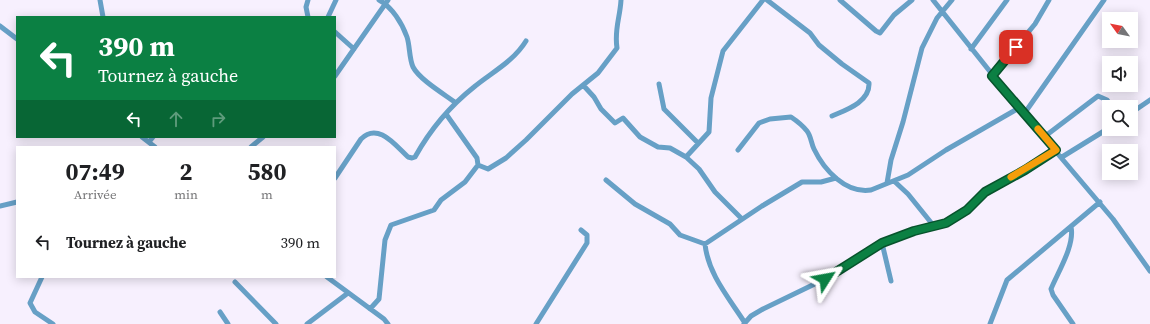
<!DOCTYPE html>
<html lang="fr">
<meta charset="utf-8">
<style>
body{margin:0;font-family:"Source Serif 4",serif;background:#f6f6f6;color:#202124;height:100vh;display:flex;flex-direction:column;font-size:15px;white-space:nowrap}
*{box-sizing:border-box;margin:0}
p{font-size:13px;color:#757577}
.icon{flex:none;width:22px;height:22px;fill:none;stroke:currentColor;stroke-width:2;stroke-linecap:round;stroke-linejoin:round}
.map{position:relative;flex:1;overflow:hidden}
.drawer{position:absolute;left:16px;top:146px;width:320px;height:132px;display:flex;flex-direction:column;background:#fff;border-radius:0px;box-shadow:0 2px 10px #0003}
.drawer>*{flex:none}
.guide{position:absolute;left:16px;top:16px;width:320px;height:122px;border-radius:0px;box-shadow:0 2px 10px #0003;background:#0b8043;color:#fff;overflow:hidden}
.needle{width:26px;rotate:303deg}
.fabs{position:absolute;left:1102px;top:12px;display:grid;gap:8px}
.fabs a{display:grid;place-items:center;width:36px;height:36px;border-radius:0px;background:#fff;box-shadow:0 2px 10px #0003;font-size:20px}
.pin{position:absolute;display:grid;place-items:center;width:34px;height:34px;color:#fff;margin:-17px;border-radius:8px;box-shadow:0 2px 6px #0006}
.me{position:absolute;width:44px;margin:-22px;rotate:56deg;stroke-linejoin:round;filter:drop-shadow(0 0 3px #0008)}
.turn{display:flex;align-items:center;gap:14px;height:84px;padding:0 16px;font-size:18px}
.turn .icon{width:52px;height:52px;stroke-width:2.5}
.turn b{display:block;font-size:28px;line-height:34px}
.lanes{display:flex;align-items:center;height:38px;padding:0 16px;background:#0003;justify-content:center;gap:20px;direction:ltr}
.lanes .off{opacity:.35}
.eta{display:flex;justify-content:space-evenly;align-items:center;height:68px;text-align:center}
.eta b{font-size:24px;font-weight:700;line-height:28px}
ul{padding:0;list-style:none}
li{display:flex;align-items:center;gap:12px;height:56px;padding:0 16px}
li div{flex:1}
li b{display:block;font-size:15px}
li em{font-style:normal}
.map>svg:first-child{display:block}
</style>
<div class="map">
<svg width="1150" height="324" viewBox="0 0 1150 324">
<rect width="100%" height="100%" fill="#f7f0fe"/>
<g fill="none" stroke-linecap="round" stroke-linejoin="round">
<path stroke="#67a0c6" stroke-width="5" d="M100,0L103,17
M379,0C392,7 402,23 407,37C410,46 409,58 413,67C420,80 444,94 456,103
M767,0L810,33L819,45L842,64L869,83C870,102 846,110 832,116
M840,0L876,31L880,33L894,15L912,0
M933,0L1019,108L1113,219L1150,271
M308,17L306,7L308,0
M328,17L336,0
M0,26L17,39
M335,32L354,49
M971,49L1007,0
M335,76L388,0
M992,76L1035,24L1049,0
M659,84L664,109L698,143
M583,85L594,97L601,109L615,123L623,118L640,137L658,147L670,148L686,157
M1131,113L1150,100
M1024,114L1104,0
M142,137L155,147
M1044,137L1098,96L1107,100L1112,107
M149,142L153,137
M251,147L263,137
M738,150L759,123L770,119L791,117C797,121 803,126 807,131C811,136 811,143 814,149C824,170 846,194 871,190L908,175L946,150L1019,108
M1062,157L1109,128
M478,165L488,169L506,158L526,140L572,94L598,73L617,48C614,30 620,18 621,0
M335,178L361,139C378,122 395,145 408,157L412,158L415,157C430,130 450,106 474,87C492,72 513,62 526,41
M606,180L635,204L670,224L680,235L705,244
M894,181L908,194L933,225
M887,183L891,160L903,122L922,48L937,18L952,0
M0,206L17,202
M742,219L715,192L699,169L686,157L709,132L711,98L723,51L763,0
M1071,227C1075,245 1058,272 1051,289L1053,295L1073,324
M882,243L891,281
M42,277L30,303L35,312L53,324
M327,277L384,319L388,324
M235,282L276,324
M370,309L379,299L385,240L391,225L434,210L441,200L465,182L478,165L477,158L446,114
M220,312L228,324
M745,323C729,298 708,274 705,244L762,206L802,182H821L836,178
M307,324L348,293
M536,324L587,243V235L581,230
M744,324L751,316L763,309L825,279L882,243L914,231L946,223L967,210L985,192L1025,170L1056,150
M990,324L1007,280L1100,202"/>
</g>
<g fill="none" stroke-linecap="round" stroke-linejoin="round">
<g stroke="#07532c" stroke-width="10">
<path id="route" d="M825,279L882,243L914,231L946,223L967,210L985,192L1025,170L1056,150L992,76L1016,47"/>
</g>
<use href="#route" stroke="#0b8043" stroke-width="7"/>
<path stroke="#f59e0b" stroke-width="7" d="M1011,177L1056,150L1038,129"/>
</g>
</svg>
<div class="fabs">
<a><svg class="needle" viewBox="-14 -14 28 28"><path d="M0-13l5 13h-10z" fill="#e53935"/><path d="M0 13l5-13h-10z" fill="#757577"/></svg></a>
<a><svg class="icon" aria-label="sound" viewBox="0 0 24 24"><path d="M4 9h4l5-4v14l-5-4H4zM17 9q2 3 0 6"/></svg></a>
<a><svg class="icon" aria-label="search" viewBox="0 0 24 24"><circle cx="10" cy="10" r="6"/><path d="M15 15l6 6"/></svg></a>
<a><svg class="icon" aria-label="layers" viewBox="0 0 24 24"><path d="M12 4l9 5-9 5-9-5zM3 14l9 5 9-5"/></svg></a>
</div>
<div class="pin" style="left:1016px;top:47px;background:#d93025"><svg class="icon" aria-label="arrive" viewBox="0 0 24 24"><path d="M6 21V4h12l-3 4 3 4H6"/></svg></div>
<svg class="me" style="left:825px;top:279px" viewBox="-20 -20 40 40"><path d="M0-17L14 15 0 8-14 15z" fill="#0b8043" stroke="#fff" stroke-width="4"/></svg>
<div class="guide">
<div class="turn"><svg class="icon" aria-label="left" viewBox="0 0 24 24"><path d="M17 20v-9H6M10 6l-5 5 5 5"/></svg><div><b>390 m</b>Tournez à gauche</div></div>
<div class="lanes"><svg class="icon" aria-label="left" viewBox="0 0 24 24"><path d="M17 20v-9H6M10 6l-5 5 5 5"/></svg><svg class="icon off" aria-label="ahead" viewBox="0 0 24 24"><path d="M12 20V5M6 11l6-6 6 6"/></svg><svg class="icon off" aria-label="right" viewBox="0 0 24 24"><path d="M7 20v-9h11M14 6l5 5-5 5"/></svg></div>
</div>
<section class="drawer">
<div class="eta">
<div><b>07:49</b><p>Arrivée</p></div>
<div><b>2</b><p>min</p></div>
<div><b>580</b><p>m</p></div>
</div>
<ul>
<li><svg class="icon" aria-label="left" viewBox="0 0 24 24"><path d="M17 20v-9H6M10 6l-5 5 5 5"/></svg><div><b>Tournez à gauche</b></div><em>390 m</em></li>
</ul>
</section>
</div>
